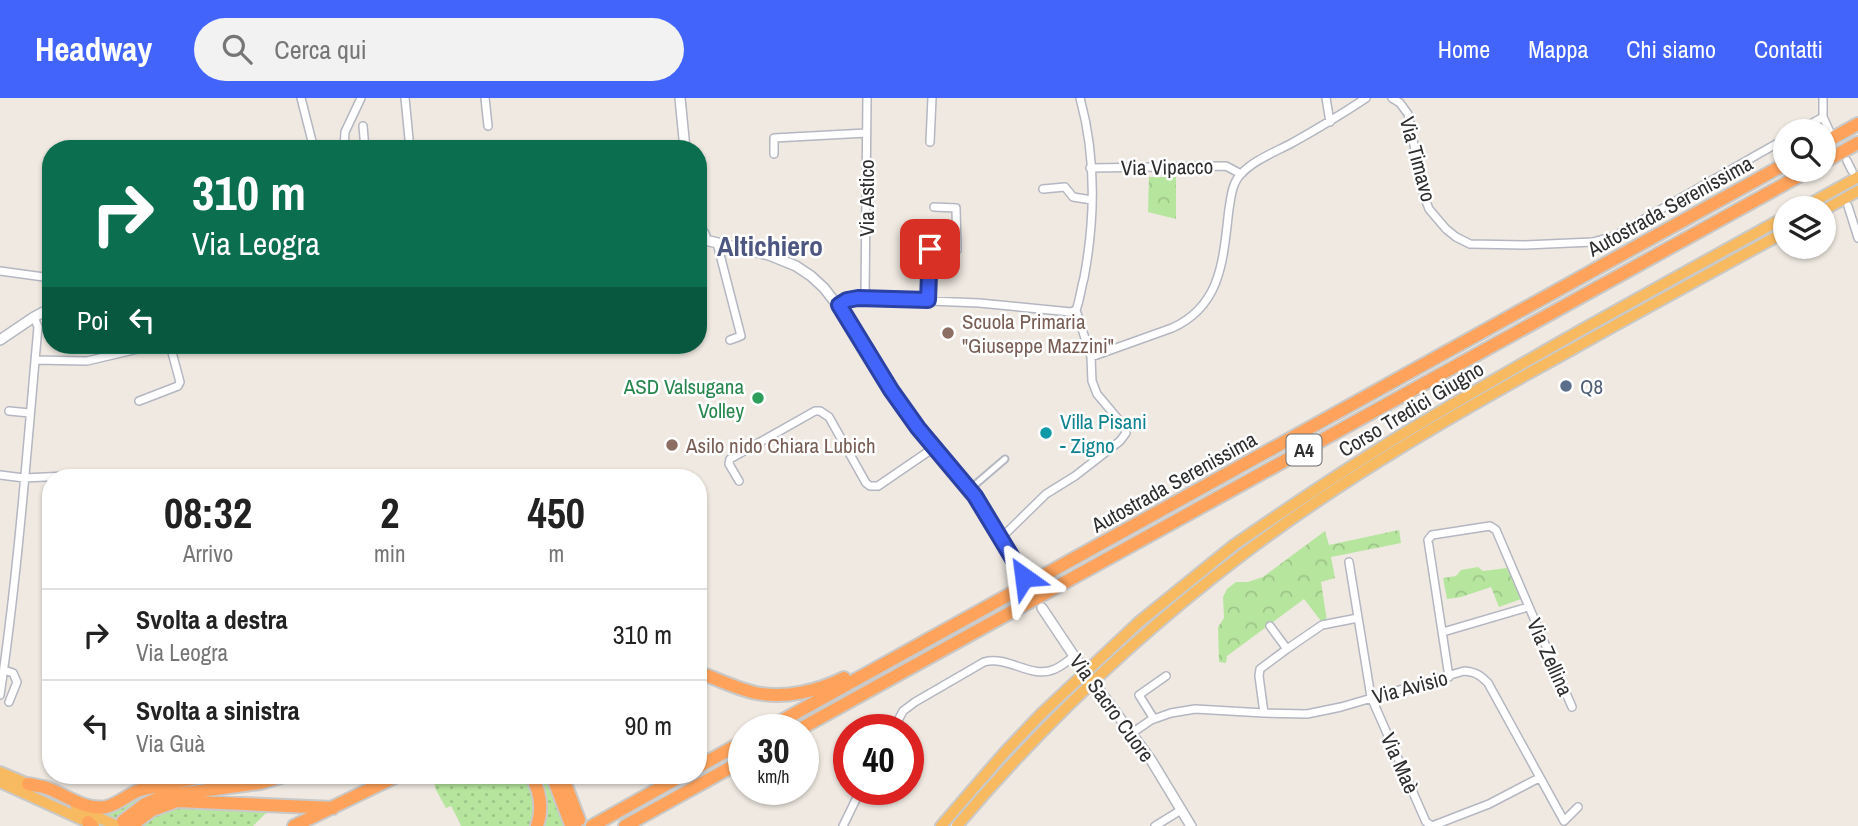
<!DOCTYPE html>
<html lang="it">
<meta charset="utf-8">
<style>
body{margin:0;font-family:"Archivo Narrow",sans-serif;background:#f2f2f2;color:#222;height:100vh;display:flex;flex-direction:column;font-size:26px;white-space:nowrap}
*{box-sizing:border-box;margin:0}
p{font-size:23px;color:#767676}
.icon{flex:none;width:38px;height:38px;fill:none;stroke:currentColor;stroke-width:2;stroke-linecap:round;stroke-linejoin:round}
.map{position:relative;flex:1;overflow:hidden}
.side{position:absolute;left:42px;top:371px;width:665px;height:315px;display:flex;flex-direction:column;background:#fff;border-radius:28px;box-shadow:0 2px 5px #0004}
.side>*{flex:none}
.top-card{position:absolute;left:42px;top:42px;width:665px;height:214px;border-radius:28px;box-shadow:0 2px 5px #0004;background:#0b6e4f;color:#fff;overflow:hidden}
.tools{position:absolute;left:1773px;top:21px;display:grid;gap:14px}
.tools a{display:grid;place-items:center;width:63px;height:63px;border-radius:50%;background:#fff;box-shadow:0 2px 5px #0004;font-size:35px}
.speed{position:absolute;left:728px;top:616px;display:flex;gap:14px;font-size:35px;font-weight:700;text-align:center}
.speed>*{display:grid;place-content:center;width:91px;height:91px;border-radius:50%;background:#fff;box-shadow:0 2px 5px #0004;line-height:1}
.speed small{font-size:18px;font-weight:400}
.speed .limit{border:10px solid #d22;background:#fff;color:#111}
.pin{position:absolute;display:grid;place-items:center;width:60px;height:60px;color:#fff;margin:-30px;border-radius:14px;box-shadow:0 4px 10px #0006}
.me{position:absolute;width:77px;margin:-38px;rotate:329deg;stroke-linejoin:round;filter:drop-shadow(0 0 5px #0008)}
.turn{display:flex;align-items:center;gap:24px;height:147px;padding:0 35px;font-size:32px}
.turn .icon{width:91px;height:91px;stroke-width:2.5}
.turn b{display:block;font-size:49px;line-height:60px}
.then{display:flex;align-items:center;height:66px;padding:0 35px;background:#0003;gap:14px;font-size:26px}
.eta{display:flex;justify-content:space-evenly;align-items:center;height:119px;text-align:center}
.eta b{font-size:42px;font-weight:800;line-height:49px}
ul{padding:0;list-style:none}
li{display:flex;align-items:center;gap:21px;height:91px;padding:0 35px;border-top:2px solid #e0e0e0}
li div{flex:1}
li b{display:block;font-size:26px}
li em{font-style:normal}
header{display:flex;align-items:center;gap:42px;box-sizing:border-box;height:98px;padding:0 35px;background:#4264fb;color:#fff}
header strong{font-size:33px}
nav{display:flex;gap:38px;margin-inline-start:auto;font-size:24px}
.search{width:490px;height:63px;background:#f2f2f2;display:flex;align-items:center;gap:18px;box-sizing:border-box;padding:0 24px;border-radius:38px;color:#767676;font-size:26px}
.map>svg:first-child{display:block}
</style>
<header>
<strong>Headway</strong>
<div class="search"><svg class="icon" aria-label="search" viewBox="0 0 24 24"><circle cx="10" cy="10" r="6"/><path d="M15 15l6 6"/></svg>Cerca qui</div>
<nav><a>Home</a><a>Mappa</a><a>Chi siamo</a><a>Contatti</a></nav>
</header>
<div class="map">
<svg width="1858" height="728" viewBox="0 0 1858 728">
<defs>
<pattern id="grass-dots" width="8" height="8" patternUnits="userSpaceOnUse" patternTransform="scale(1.75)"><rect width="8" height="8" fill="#b6e59e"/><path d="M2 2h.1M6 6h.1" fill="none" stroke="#9dc588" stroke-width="1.8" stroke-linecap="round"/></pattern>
<pattern id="park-crowns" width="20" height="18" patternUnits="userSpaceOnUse" patternTransform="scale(1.75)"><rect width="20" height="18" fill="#b6e59e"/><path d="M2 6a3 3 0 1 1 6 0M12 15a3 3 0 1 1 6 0" fill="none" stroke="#9dc588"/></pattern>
</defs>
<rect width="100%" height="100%" fill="#efe9e1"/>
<path fill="url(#grass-dots)" d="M223,677H259V682L132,709L117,722L104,715L140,695Z
M434,677H526L537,706L532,728H460L461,727L451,708L446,710L435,690Z
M536,677H548L567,728H541Z
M173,708L272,713L265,716L253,728H136L148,719Z"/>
<path fill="url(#park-crowns)" d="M1149,79H1176V121L1148,114Z
M1399,432L1401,445L1331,459L1335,480L1321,484L1327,523H1321L1304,501L1227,558L1226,565L1219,564L1218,529L1224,520L1223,499L1227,491L1236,484H1248L1263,479L1325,433L1329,447Z
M1478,469L1483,473L1507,470L1521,501L1499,509L1491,489L1461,499L1447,501L1443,480L1456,478L1461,472Z"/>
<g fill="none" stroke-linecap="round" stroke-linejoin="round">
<g stroke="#b4b7c1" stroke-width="9">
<path id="pedestrian" d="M970,391L1005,361"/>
</g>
<g stroke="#b4b7c1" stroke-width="10">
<path id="minor" d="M301,0L314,51
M405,0L410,51
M485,0L488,28
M1326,0L1330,24
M1392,0L1400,5L1408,16L1424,98L1429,111L1446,131L1456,139L1470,146L1525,147L1593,144L1614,138L1785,41
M1823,0V19L1829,32
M363,28L365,51
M1798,33L1823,19
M930,44L932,0
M344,51L345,34L361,0
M774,56V40L866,35
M1847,63L1852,73
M1090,70L1226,68L1241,76
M1043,91L1065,89L1073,99L1092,102
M1848,108L1858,140
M717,145L741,238L730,242
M0,173L51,180
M865,200L867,0
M928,202L930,151L957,152L956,110L934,109
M839,207L847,202L857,200L979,205L1071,214L1076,212C1080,202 1081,190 1084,180C1095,121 1096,58 1080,0
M1091,259L1172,230C1223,207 1223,159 1229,111C1231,99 1232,85 1241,76C1254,62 1275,54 1292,45C1317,31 1342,16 1366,0
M35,262L87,263L155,247
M139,303L178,288L180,284L170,247
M9,313L30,315
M0,377L24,380L108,376L113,379
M739,383L729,366L730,361L815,313H820L829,319L866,385L870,388H878L935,349
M1001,440L1046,396L1075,378L1120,343L1126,335L1123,327L1097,296L1092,283L1091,259L1076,212
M1349,464L1371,599L1426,724L1432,728L1489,706L1539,680
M1270,528L1287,551
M1443,534L1528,509
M4,572L13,575L17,584L9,604
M1449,579L1428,442L1432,437L1490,428L1496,432L1572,609
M0,597C18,475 27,352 38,229L34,219
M1264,615L1259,578L1260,571L1287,551L1322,527L1358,520
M1154,621L1139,597L1166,578
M893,632L903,613L915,604L984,564C1009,557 1031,582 1055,571C1062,568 1068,563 1074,558
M1132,635L1151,622L1171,615L1195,611L1264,615L1307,616L1341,609L1464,573C1476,574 1480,577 1488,585L1564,723L1578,709
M843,728L861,691
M1155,728L1181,712"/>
</g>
<g stroke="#b4b7c1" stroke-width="12">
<path id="tertiary" d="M680,0L685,51
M698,132L703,134L705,138L702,145L698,147
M705,142L769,157L796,168L811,178L824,190L848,221L891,292L918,330L975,398L1024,479
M0,242L34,219L51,210
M1042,510L1074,558L1151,662L1191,728"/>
</g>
<g stroke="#c9c9c9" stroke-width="14">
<path id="trunk" d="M1802,110L1858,79
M1824,112L1858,93
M1234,447C1292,407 1351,367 1411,331C1534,257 1660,188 1785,119
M1242,457C1345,379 1458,314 1571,252C1642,212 1714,173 1785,134
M0,674L33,688
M0,684L94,727
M76,709L117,728
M941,728L1004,655L1041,616"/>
</g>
<g stroke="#c9c9c9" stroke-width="16">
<path id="motorway" d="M1824,45L1858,26
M1824,64L1858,45
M698,574C717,581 737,591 756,595C785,601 818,593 844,580
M765,632L1785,66
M798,632L1810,72
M698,669L744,643
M531,677C540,693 543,711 537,728
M552,677L571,727
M562,677L579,722
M28,686C33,687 39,688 44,689C64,695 84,713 106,709C119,706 128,696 140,692L211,677
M123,723L145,706L164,698L260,685L287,677
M88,724L92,728
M131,728L152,712L177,703L333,710
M294,728L399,677
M592,728L683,677
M625,728L744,662"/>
</g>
<use href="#pedestrian" stroke="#fff" stroke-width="5"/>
<use href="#minor" stroke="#fff" stroke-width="7"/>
<use href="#tertiary" stroke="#fff" stroke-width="9"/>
<use href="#trunk" stroke="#f8ba60" stroke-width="10"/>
<use href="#motorway" stroke="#ffa35c" stroke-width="12"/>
<g stroke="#c9c9c9" stroke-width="14" stroke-linecap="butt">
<path id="trunk-bridge" d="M1041,616L1139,524L1234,447
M957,728C1042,627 1137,537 1242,457"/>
</g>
<use href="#trunk-bridge" stroke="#f8ba60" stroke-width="10"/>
</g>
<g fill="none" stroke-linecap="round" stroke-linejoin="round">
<g stroke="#2b41a3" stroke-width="18">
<path id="route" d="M930,151L928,202L858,200L847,202L839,207L891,292L918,330L975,398L1024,479"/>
</g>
<use href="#route" stroke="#4264fb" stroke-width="12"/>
</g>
<g fill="#8d6e63" stroke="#fff" stroke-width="2.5">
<circle cx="948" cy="235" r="7"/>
<circle cx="672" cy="347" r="7"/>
</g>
<circle fill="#5c6f8a" stroke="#fff" stroke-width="2.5" cx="1566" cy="288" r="7"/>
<circle fill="#2e9e5b" stroke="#fff" stroke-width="2.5" cx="758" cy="300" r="7"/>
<circle fill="#0f9aa8" stroke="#fff" stroke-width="2.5" cx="1046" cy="335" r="7"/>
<g text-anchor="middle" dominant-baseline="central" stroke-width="5" stroke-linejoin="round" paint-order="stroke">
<rect fill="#fff" stroke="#6d6d6d" stroke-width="2" x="1286.5" y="336.5" width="35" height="31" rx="5"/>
<g font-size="19" font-weight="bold" fill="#2e2e2e">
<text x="1304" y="352">A4</text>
</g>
<g font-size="21" fill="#2e2e2e" stroke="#fff">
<text transform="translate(1418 61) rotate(75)">Via Timavo</text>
<text transform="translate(1167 69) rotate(-1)">Via Vipacco</text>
<text transform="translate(866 100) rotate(-90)">Via Astico</text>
<text transform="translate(1670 108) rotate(-29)">Autostrada Serenissima</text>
<text transform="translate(1411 311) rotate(-31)">Corso Tredici Giugno</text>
<text transform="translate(1174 384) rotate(-29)">Autostrada Serenissima</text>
<text transform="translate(1550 559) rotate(66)">Via Zellina</text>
<text transform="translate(1410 589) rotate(-15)">Via Avisio</text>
<text transform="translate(1112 610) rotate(54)">Via Sacro Cuore</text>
<text transform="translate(1400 665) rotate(66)">Via Maè</text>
</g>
<g font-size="21" fill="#785e54" stroke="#fff" text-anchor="start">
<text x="962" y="223">Scuola Primaria<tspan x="962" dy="24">"Giuseppe Mazzini"</tspan></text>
<text x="686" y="347">Asilo nido Chiara Lubich</text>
</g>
<g font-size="21" fill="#27864d" stroke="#fff" text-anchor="end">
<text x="744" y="288">ASD Valsugana<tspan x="744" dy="24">Volley</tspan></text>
</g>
<g font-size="21" fill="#4e5e75" stroke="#fff" text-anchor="start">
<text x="1580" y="288">Q8</text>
</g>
<g font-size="21" fill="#0d838f" stroke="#fff" text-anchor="start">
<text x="1060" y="323">Villa Pisani<tspan x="1060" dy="24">- Zigno</tspan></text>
</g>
<g font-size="28" font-weight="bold" fill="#4d5680" stroke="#fff">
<text x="770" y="148">Altichiero</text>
</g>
</g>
</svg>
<div class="tools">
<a><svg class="icon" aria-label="search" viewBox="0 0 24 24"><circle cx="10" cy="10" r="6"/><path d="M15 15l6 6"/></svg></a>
<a><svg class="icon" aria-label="layers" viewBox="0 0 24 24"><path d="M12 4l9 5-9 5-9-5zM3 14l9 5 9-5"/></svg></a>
</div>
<div class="speed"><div>30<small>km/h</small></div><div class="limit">40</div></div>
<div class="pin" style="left:930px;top:151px;background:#d93025"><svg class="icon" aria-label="arrive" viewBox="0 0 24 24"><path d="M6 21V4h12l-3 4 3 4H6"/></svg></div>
<svg class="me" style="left:1024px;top:479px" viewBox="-20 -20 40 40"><path d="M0-17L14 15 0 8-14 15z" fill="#4264fb" stroke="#fff" stroke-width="4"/></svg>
<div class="top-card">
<div class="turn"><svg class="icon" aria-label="right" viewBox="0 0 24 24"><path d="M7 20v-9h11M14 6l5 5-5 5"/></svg><div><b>310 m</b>Via Leogra</div></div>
<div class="then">Poi<svg class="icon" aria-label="left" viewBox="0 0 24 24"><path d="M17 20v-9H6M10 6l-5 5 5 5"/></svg></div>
</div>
<section class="side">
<div class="eta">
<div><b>08:32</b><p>Arrivo</p></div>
<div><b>2</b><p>min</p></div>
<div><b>450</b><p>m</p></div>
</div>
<ul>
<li><svg class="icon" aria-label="right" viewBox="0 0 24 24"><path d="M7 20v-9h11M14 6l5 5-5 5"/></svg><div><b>Svolta a destra</b><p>Via Leogra</p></div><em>310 m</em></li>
<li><svg class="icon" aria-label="left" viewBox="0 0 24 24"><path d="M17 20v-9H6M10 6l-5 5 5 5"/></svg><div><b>Svolta a sinistra</b><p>Via Guà</p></div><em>90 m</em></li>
</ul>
</section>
</div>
